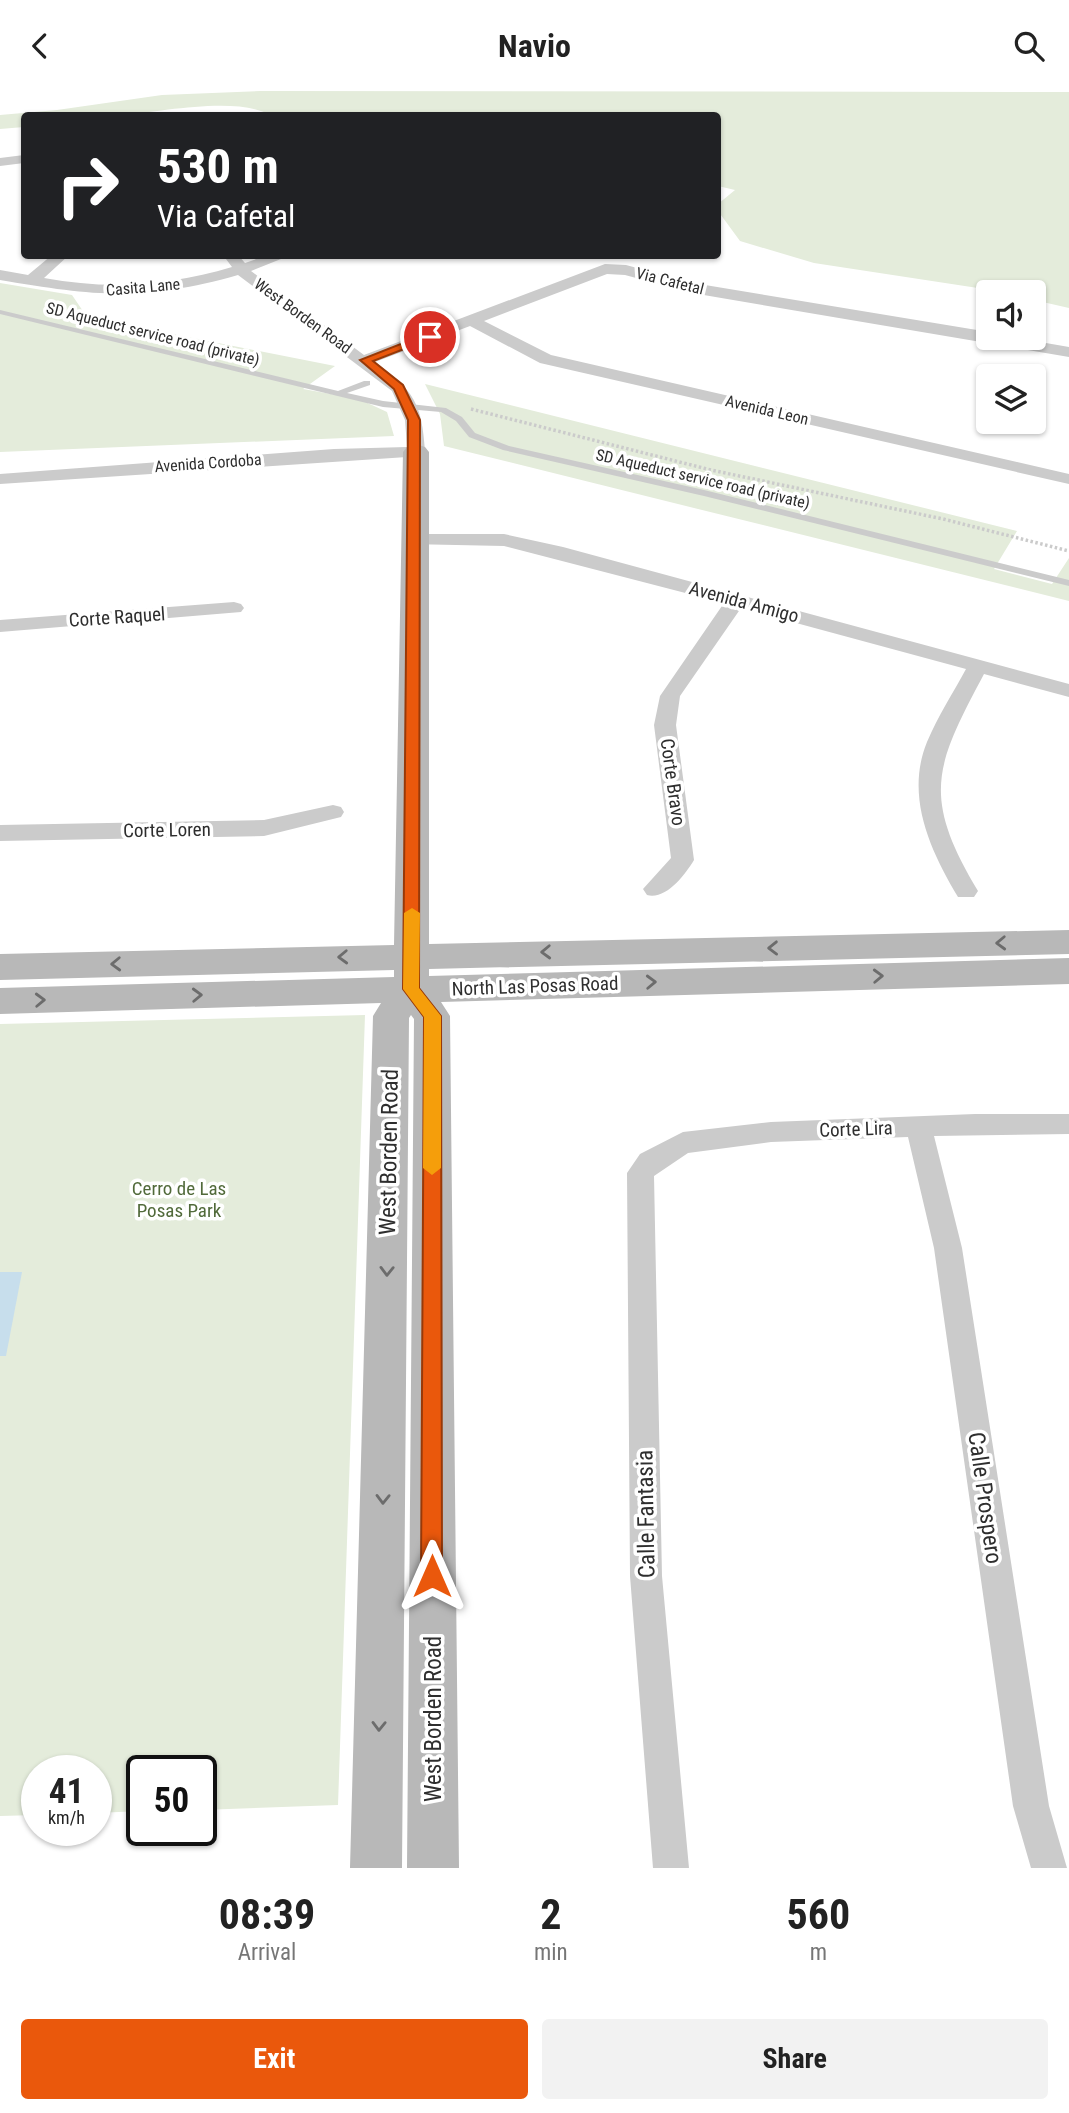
<!DOCTYPE html>
<style>
body{margin:0;font-family:"Roboto Condensed",sans-serif;background:#f2f2f2;color:#222;height:100vh;display:flex;flex-direction:column;font-size:26px;white-space:nowrap}
*{box-sizing:border-box;margin:0}
p{font-size:23px;color:#767676}
.icon{flex:none;width:38px;height:38px;fill:none;stroke:currentColor;stroke-width:2;stroke-linecap:round;stroke-linejoin:round}
.map{position:relative;height:1777px;overflow:hidden}
.side{display:flex;flex-direction:column;background:#fff;flex:1}
.side>*{flex:none}
.top-card{position:absolute;left:21px;top:21px;width:700px;height:147px;border-radius:7px;box-shadow:0 2px 5px #0004;background:#202124;color:#fff;overflow:hidden}
.tools{position:absolute;left:976px;top:189px;display:grid;gap:14px}
.tools a{display:grid;place-items:center;width:70px;height:70px;border-radius:7px;background:#fff;box-shadow:0 2px 5px #0004;font-size:35px}
.speed{position:absolute;left:21px;top:1664px;display:flex;gap:14px;font-size:35px;font-weight:700;text-align:center}
.speed>*{display:grid;place-content:center;width:91px;height:91px;border-radius:50%;background:#fff;box-shadow:0 2px 5px #0004;line-height:1}
.speed small{font-size:18px;font-weight:400}
.speed .limit{border:4px solid #111;border-radius:10px;background:#fff;color:#111}
.pin{position:absolute;display:grid;place-items:center;width:60px;height:60px;color:#fff;margin:-30px;border:4px solid #fff;border-radius:50%;box-shadow:0 2px 7px #0007}
.me{position:absolute;width:77px;margin:-38px;rotate:0deg;stroke-linejoin:round;filter:drop-shadow(0 0 5px #0008)}
.turn{display:flex;align-items:center;gap:24px;height:147px;padding:0 21px;font-size:32px}
.turn .icon{width:91px;height:91px;stroke-width:2.5}
.turn b{display:block;font-size:49px;line-height:60px}
.eta{display:flex;justify-content:space-evenly;align-items:center;height:119px;text-align:center}
.eta b{font-size:42px;font-weight:700;line-height:49px}
.button{display:flex;gap:14px;margin-top:auto;padding:14px 21px}
.button a{flex:1;height:80px;border-radius:7px;background:#ea580c;color:#fff;font-size:28px;font-weight:700;line-height:80px;text-align:center}
.button a+a{background:#f2f2f2;color:#222}
header{display:flex;justify-content:space-between;align-items:center;height:91px;padding:0 21px;background:#fff;font-size:32px;font-weight:700}
.map>svg:first-child{display:block}
</style>
<header><svg class="icon" aria-label="back" viewBox="0 0 24 24"><path d="M15 5l-7 7 7 7"/></svg>Navio<svg class="icon" aria-label="search" viewBox="0 0 24 24"><circle cx="10" cy="10" r="6"/><path d="M15 15l6 6"/></svg></header>
<div class="map">
<svg width="1069" height="1777" viewBox="0 0 1069 1777">
<rect width="100%" height="100%" fill="#fff"/>
<path fill="#e4ecdb" d="M260,0L1069,1V217L1034,209V201H1004L814,172L740,150L718,120V113L735,99L718,95V24H270C236,5 161,21 122,24C90,27 57,24 24,24V36L0,38V24L57,19L162,4Z
M0,192L72,204L87,226L335,275L303,298L359,308L387,321L394,345L0,361Z
M425,293L1017,440L994,478L1052,493L1069,467V510L444,355L440,323Z
M365,924L338,1714L201,1719V1680H142V1720L96,1722V1680H37V1724L0,1725V933Z"/>
<path fill="#c7deec" d="M0,1181H22L6,1265H0Z"/>
<g fill="none" stroke-linecap="round" stroke-linejoin="round">
<path stroke="#cbcbcb" stroke-width="3.5" stroke-dasharray="2.5 2.5" stroke-linecap="butt" d="M471,318L711,379L943,428L1069,460"/>
<path fill="#cbcbcb" fill-rule="evenodd" d="M0,219L338,300L364,290H370V294L347,302L383,310L446,317L462,326L475,342L509,355L704,399L1069,489V495L704,405L503,359L469,346L456,330L441,321L383,316L0,223Z"/>
<path fill="#cbcbcb" fill-rule="evenodd" d="M24,64V72L0,75V67Z
M52,164H69L44,187C109,199 168,195 232,176L223,164H238L245,172L268,164H291L251,180L364,264L605,173L626,174L693,192L989,241V247H1017L1069,256V266L692,202L625,184L607,183L484,230L551,264L1069,383V393L540,272L470,235L375,271C414,300 422,312 425,361L422,365L0,393V383L334,358L407,356L405,329L392,300L238,184C143,211 95,205 0,189V179L28,184Z
M415,443H504L563,456L1069,593V606L984,583C935,675 921,705 978,800L974,806H958C930,759 905,705 927,651C938,625 953,602 966,578L741,517L680,605L676,634L694,769C685,784 666,809 647,804L643,798L671,767L654,634L660,605L724,512L504,455L408,453L406,449Z
M234,511L241,513L244,517L241,521L0,541V529Z
M333,714L341,716L344,721L341,726L264,745L0,750V734L264,729Z
M975,1023H1069V1043L934,1045L962,1157L1049,1715L1067,1777H1031L1013,1715L934,1157L908,1046L771,1051L688,1062L654,1085L662,1485L689,1777H653L630,1485L627,1082L640,1063L683,1041L771,1031Z"/>
<path fill="#b8b8b8" fill-rule="evenodd" d="M416,353L425,356L429,361V853L1069,839V863L429,878V885L1069,867V893L441,911L450,925L459,1777H407L414,928L411,924L409,927L402,1777H350L373,925L381,912L0,923V897L394,886V879L0,889V863L394,854L403,361L407,356Z"/>
</g>
<defs><path id="oneway-chevron" d="M-2-3.5L2.5 0L-2 3.5" fill="none" stroke-width="1.6" stroke-linecap="round" stroke-linejoin="round" transform="scale(1.75)"/></defs>
<g stroke="#6c6c6c">
<use href="#oneway-chevron" transform="translate(1001 852) rotate(178)"/>
<use href="#oneway-chevron" transform="translate(773 857) rotate(179)"/>
<use href="#oneway-chevron" transform="translate(546 861) rotate(178)"/>
<use href="#oneway-chevron" transform="translate(343 866) rotate(178)"/>
<use href="#oneway-chevron" transform="translate(116 873) rotate(178)"/>
<use href="#oneway-chevron" transform="translate(878 885) rotate(-2)"/>
<use href="#oneway-chevron" transform="translate(651 891) rotate(-2)"/>
<use href="#oneway-chevron" transform="translate(197 904) rotate(-2)"/>
<use href="#oneway-chevron" transform="translate(40 909) rotate(-2)"/>
<use href="#oneway-chevron" transform="translate(387 1180) rotate(91)"/>
<use href="#oneway-chevron" transform="translate(383 1408) rotate(91)"/>
<use href="#oneway-chevron" transform="translate(379 1635) rotate(91)"/>
</g>
<path fill="#ea580c" stroke="#983908" stroke-width="2" d="M426,243L435,246L373,270L403,294L420,329L419,897L441,925L442,1485L439,1492L432,1495L424,1492L421,1485L424,926L403,898L408,329L394,298L360,269Z"/>
<path fill="#f59e0b" d="M412,817L420,822L419,897L441,925V1077L432,1084L423,1077L424,926L403,898L404,822Z"/>
<g text-anchor="middle" dominant-baseline="central" stroke-width="7" stroke-linejoin="round" paint-order="stroke">
<g font-size="16" fill="#2e2e2e" stroke="#fff">
<text transform="translate(670 190) rotate(14)">Via Cafetal</text>
<text transform="translate(143 196) rotate(-5)">Casita Lane</text>
<text transform="translate(303 225) rotate(36)">West Borden Road</text>
<text transform="translate(153 243) rotate(14)">SD Aqueduct service road (private)</text>
<text transform="translate(767 319) rotate(13)">Avenida Leon</text>
<text transform="translate(208 372) rotate(-4)">Avenida Cordoba</text>
<text transform="translate(703 388) rotate(13)">SD Aqueduct service road (private)</text>
</g>
<g font-size="19" fill="#2e2e2e" stroke="#fff">
<text transform="translate(744 511) rotate(15)">Avenida Amigo</text>
<text transform="translate(117 526) rotate(-4)">Corte Raquel</text>
<text transform="translate(673 691) rotate(82)">Corte Bravo</text>
<text transform="translate(167 739) rotate(-1)">Corte Loren</text>
<text transform="translate(535 895) rotate(-2)">North Las Posas Road</text>
<text transform="translate(856 1038) rotate(-2)">Corte Lira</text>
</g>
<g font-size="19" fill="#516a3a" stroke="#fff">
<text x="179" y="1097">Cerro de Las<tspan x="179" dy="22">Posas Park</tspan></text>
</g>
<g font-size="23" fill="#2e2e2e" stroke="#fff">
<text transform="translate(389 1061) rotate(-89)">West Borden Road</text>
<text transform="translate(985 1407) rotate(82)">Calle Prospero</text>
<text transform="translate(646 1423) rotate(-91)">Calle Fantasia</text>
<text transform="translate(433 1628) rotate(-90)">West Borden Road</text>
</g>
</g>
</svg>
<div class="tools">
<a><svg class="icon" aria-label="sound" viewBox="0 0 24 24"><path d="M4 9h4l5-4v14l-5-4H4zM17 9q2 3 0 6"/></svg></a>
<a><svg class="icon" aria-label="layers" viewBox="0 0 24 24"><path d="M12 4l9 5-9 5-9-5zM3 14l9 5 9-5"/></svg></a>
</div>
<div class="speed"><div>41<small>km/h</small></div><div class="limit">50</div></div>
<div class="pin" style="left:430px;top:246px;background:#d93025"><svg class="icon" aria-label="arrive" viewBox="0 0 24 24"><path d="M6 21V4h12l-3 4 3 4H6"/></svg></div>
<svg class="me" style="left:432px;top:1485px" viewBox="-20 -20 40 40"><path d="M0-17L14 15 0 8-14 15z" fill="#ea580c" stroke="#fff" stroke-width="4"/></svg>
<div class="top-card">
<div class="turn"><svg class="icon" aria-label="right" viewBox="0 0 24 24"><path d="M7 20v-9h11M14 6l5 5-5 5"/></svg><div><b>530 m</b>Via Cafetal</div></div>
</div>
</div>
<section class="side">
<div class="eta">
<div><b>08:39</b><p>Arrival</p></div>
<div><b>2</b><p>min</p></div>
<div><b>560</b><p>m</p></div>
</div>
<div class="button"><a>Exit</a><a>Share</a></div>
</section>
